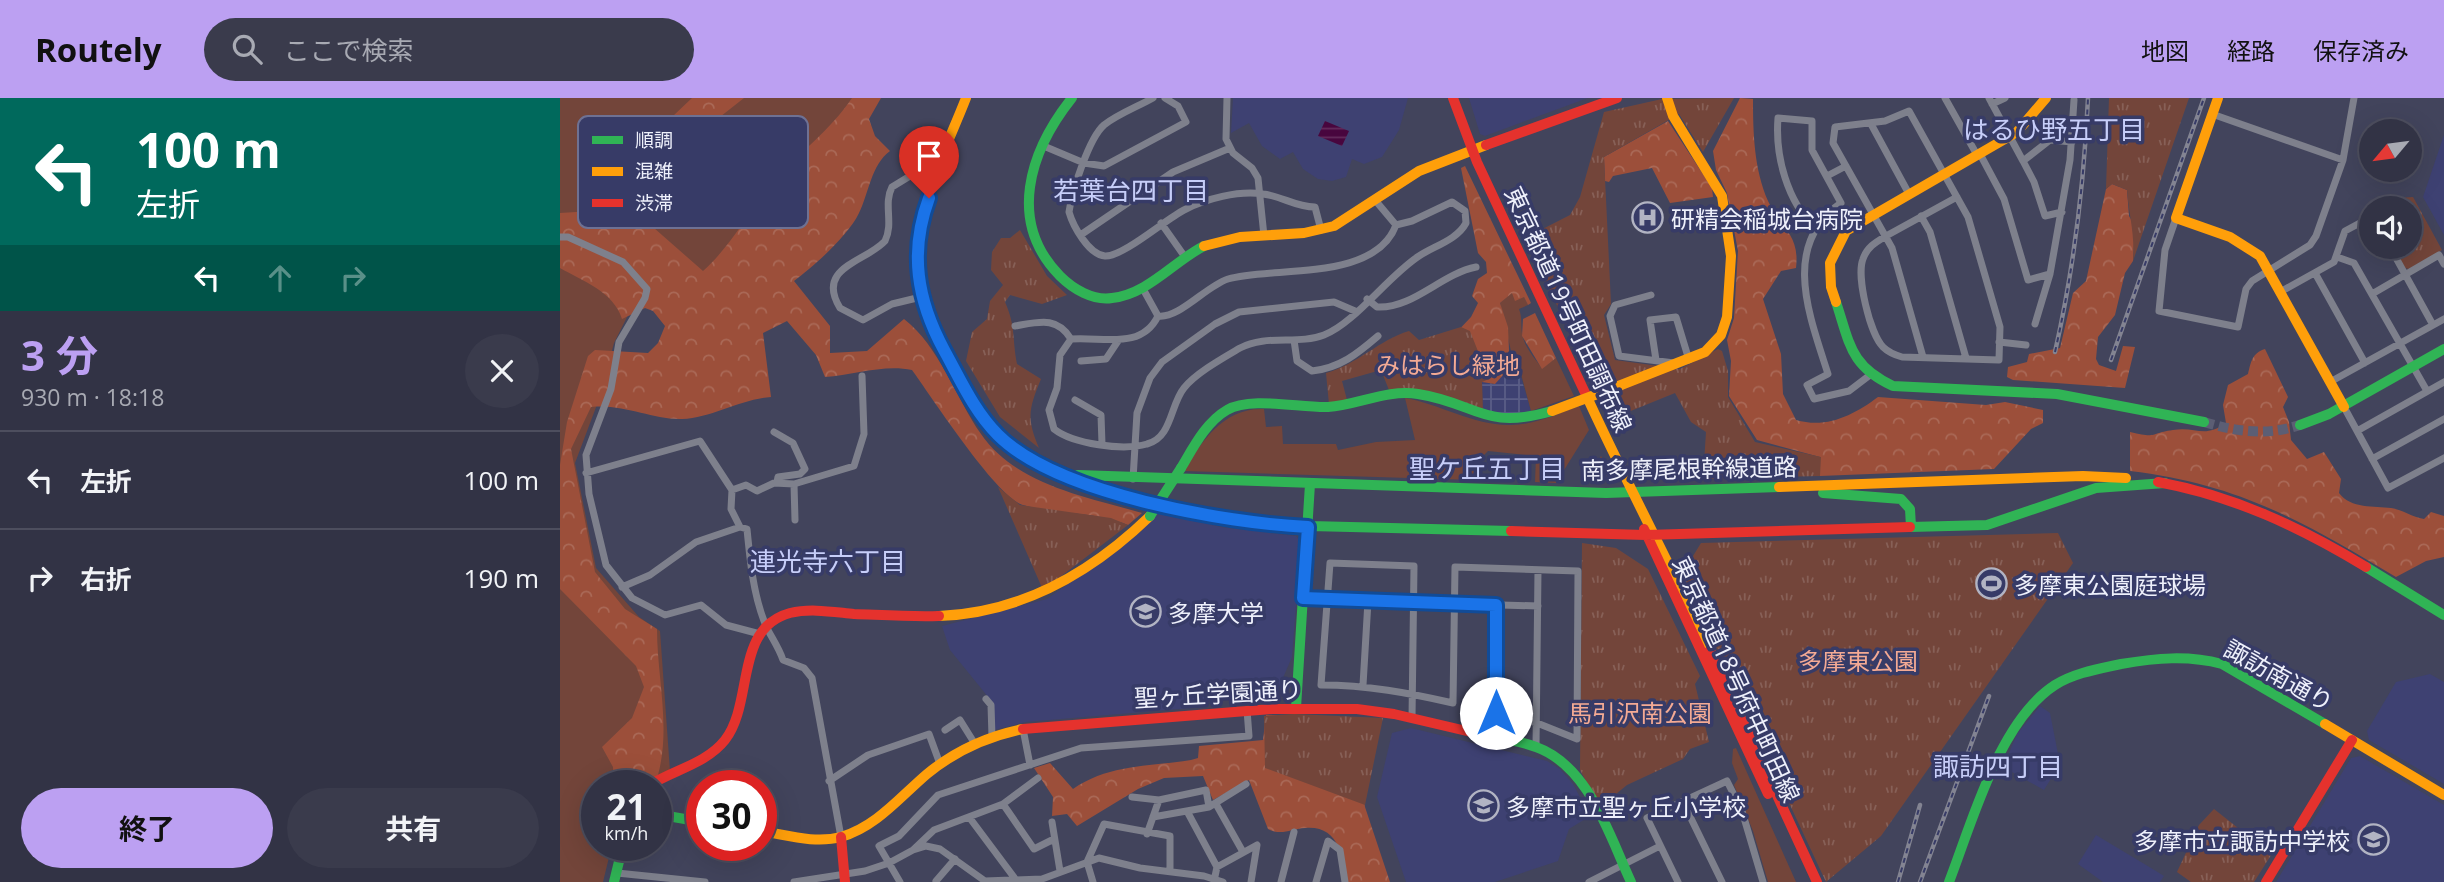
<!DOCTYPE html>
<html lang="ja">
<head>
<meta charset="utf-8">
<style>
  body { margin:0; font-family:"Open Sans","Noto Sans JP",sans-serif; background:#3a3b4c; color:#f1f3f6; height:100vh; display:flex; flex-direction:column; font-size:26px; white-space:nowrap }
  * { box-sizing:border-box; margin:0 }
  p { font-size:23px; color:#a8aab3 }
  .icon { flex:none; width:38px; height:38px; fill:none; stroke:currentColor; stroke-width:2; stroke-linecap:round; stroke-linejoin:round }
  .map { position:relative; flex:1; overflow:hidden }
  .details { display:flex; flex-direction:column; background:#323345; width:560px }
  .details>* { flex:none }
  .banner { background:#00695c; color:#fff; overflow:hidden }
  .needle { width:46px; rotate:241deg }
  .tools { position:absolute; left:1799px; top:21px; display:grid; gap:14px }
  .tools a { display:grid; place-items:center; width:63px; height:63px; border-radius:50%; background:#323345; box-shadow:0 7px 28px #0002,0 0 0 2px #4d4e5e; font-size:35px }
  .speed { position:absolute; left:21px; top:672px; display:flex; gap:14px; font-size:35px; font-weight:700; text-align:center }
  .speed>* { display:grid; place-content:center; width:91px; height:91px; border-radius:50%; background:#323345; box-shadow:0 7px 28px #0002,0 0 0 2px #4d4e5e; line-height:1 }
  .speed small { font-size:18px; font-weight:400 }
  .speed .limit { border:10px solid #d22; background:#fff; color:#111 }
  .pin { position:absolute; display:grid; place-items:center; width:60px; height:60px; color:#fff; margin:-72px -30px; border-radius:50% 50% 50% 0; rotate:-45deg; box-shadow:0 0 7px #0007 }
  .pin .icon { rotate:45deg }
  .me { position:absolute; width:77px; margin:-38px; rotate:0deg; stroke-linejoin:round; filter:drop-shadow(0 0 5px #0008) }
  .turn { display:flex; align-items:center; gap:24px; height:147px; padding:0 21px; font-size:32px }
  .turn .icon { width:91px; height:91px; stroke-width:2.5 }
  .turn b { display:block; font-size:49px; line-height:60px }
  .lanes { display:flex; align-items:center; height:66px; padding:0 21px; background:#0003; justify-content:center; gap:35px; direction:ltr }
  .lanes .off { opacity:.35 }
  .round { display:grid; place-items:center; flex:none; width:74px; height:74px; border-radius:37px; background:#3a3b4c }
  .overview { display:flex; align-items:center; justify-content:space-between; height:119px; padding:0 21px }
  h1 { font-size:42px; font-weight:700; line-height:52px; color:#bca0f2 }
  .cta { display:flex; gap:14px; margin-top:auto; padding:14px 21px }
  .cta a { flex:1; height:80px; border-radius:42px; background:#bca0f2; color:#111; font-size:28px; font-weight:700; line-height:80px; text-align:center }
  .cta a+a { background:#3a3b4c; color:#f1f3f6 }
  ul { padding:0; list-style:none }
  li { display:flex; align-items:center; gap:21px; height:98px; padding:0 21px; border-top:2px solid #4d4e5e }
  li div { flex:1 }
  li b { display:block; font-size:26px }
  li em { font-style:normal }
  header { display:flex; align-items:center; gap:42px; box-sizing:border-box; height:98px; padding:0 35px; background:#bca0f2; color:#111 }
  header strong { font-size:33px }
  nav { display:flex; gap:38px; margin-inline-start:auto; font-size:24px }
  .search { width:490px; height:63px; background:#3a3b4c; display:flex; align-items:center; gap:18px; box-sizing:border-box; padding:0 24px; border-radius:38px; color:#a8aab3; font-size:26px }
  main { display:flex; flex:1; min-height:0 }
  .map>svg:first-child { display:block }
  .built { fill:#3e4172 }
  .industrial { fill:url(#industrial-grid) }
  .grass { fill:#73453a }
  .forest { fill:url(#forest-crowns) }
  .park { fill:url(#park-tufts) }
  .water { fill:url(#water-rules) }
  .lines { fill:none; stroke-linecap:round; stroke-linejoin:round }
  .secondary-tunnel { stroke:#5c5e74; stroke-width:10; stroke-dasharray:10 5; stroke-linecap:butt }
  .street { stroke:#7e808c; stroke-width:7 }
  .fast { stroke:#30b455; stroke-width:10 }
  .slow { stroke:#ff9f0a; stroke-width:10 }
  .jam { stroke:#e5322d; stroke-width:10 }
  .rail-casing { stroke:#838492; stroke-width:4.5 }
  .rail { stroke:#373b67; stroke-width:2; stroke-dasharray:5; stroke-linecap:butt }
  .fast-bridge { stroke:#30b455; stroke-width:10 }
  .slow-bridge { stroke:#ff9f0a; stroke-width:10 }
  .route-casing { stroke:#114b97; stroke-width:18 }
  .route { stroke:#1a73e8; stroke-width:12 }
  .labels { text-anchor:middle; dominant-baseline:central; stroke-width:7; stroke-linejoin:round; paint-order:stroke }
  .poi-label { font-size:24px; fill:#eef0fb; stroke:#373b67; text-anchor:start }
  .street-label { font-size:24px; fill:#eef0fb; stroke:#373b67 }
  .park-label { font-size:24px; fill:#f4aa94; stroke:#373b67 }
  .neighbourhood-label { font-size:26px; fill:#c7cef9; stroke:#373b67 }
  .key { fill:#373b67; stroke:#6e7193; stroke-width:2 }
  .key-label { font-size:19px; fill:#eef0fb }
</style>
</head>
<body>
<header>
<strong>Routely</strong>
<div class="search"><svg class="icon" aria-label="search" viewBox="0 0 24 24"><circle cx="10" cy="10" r="6"/><path d="M15 15l6 6"/></svg>ここで検索</div>
<nav><a>地図</a><a>経路</a><a>保存済み</a></nav>
</header>
<main>
<section class="details">
<div class="banner">
<div class="turn"><svg class="icon" aria-label="left" viewBox="0 0 24 24"><path d="M17 20v-9H6M10 6l-5 5 5 5"/></svg><div><b>100 m</b>左折</div></div>
<div class="lanes"><svg class="icon" aria-label="left" viewBox="0 0 24 24"><path d="M17 20v-9H6M10 6l-5 5 5 5"/></svg><svg class="icon off" aria-label="ahead" viewBox="0 0 24 24"><path d="M12 20V5M6 11l6-6 6 6"/></svg><svg class="icon off" aria-label="right" viewBox="0 0 24 24"><path d="M7 20v-9h11M14 6l5 5-5 5"/></svg></div>
</div>
<div class="overview"><div><h1>3 分</h1><p>930 m · 18:18</p></div><a class="round"><svg class="icon" aria-label="close" viewBox="0 0 24 24"><path d="M6 6l12 12M18 6L6 18"/></svg></a></div>
<ul>
<li><svg class="icon" aria-label="left" viewBox="0 0 24 24"><path d="M17 20v-9H6M10 6l-5 5 5 5"/></svg><div><b>左折</b></div><em>100 m</em></li>
<li><svg class="icon" aria-label="right" viewBox="0 0 24 24"><path d="M7 20v-9h11M14 6l5 5-5 5"/></svg><div><b>右折</b></div><em>190 m</em></li>
</ul>
<div class="cta"><a>終了</a><a>共有</a></div>
</section>
<div class="map">
<svg width="1884" height="784" viewBox="0 0 1884 784">
  <defs>
    <pattern id="industrial-grid" width="8" height="8" patternUnits="userSpaceOnUse" patternTransform="scale(1.75)"><rect width="8" height="8" fill="#3e4172"/><path d="M0 4h8M4 0v8" fill="none" stroke="#5a5d87"/></pattern>
    <pattern id="forest-crowns" width="20" height="18" patternUnits="userSpaceOnUse" patternTransform="scale(1.75)"><rect width="20" height="18" fill="#9c4f3a"/><path d="M2 6a3 3 0 1 1 6 0M12 15a3 3 0 1 1 6 0" fill="none" stroke="#aa6957"/></pattern>
    <pattern id="park-tufts" width="24" height="20" patternUnits="userSpaceOnUse" patternTransform="scale(1.75)"><rect width="24" height="20" fill="#73453a"/><path d="M3 7l-1-3M5 7V3M7 7l1-3M15 17l-1-3M17 17v-4M19 17l1-3" fill="none" stroke="#876057"/></pattern>
    <pattern id="water-rules" width="6" height="5" patternUnits="userSpaceOnUse" patternTransform="scale(1.75)"><rect width="6" height="5" fill="#48063e"/><path d="M0 2.5h6" fill="none" stroke="#632b5b"/></pattern>
  </defs>
  <rect width="100%" height="100%" fill="#42445c"/>
  <path class="built" d="M673,0H848L839,32L822,59L804,66L792,61L786,79L772,83L758,81L743,71L733,54L720,61L702,48L689,25L671,35Z
    M909,0H1028L925,38L920,36Z
    M1884,37V137L1863,99Z
    M599,414L661,429L736,438L741,444L732,559L716,596L643,603L642,609L466,624L434,632L433,605L390,552L382,528L487,501L578,436Z
    M1870,576L1884,584V686L1809,642L1807,633L1836,584Z
    M1480,608L1490,615L1500,666L1484,692L1443,669L1457,636Z
    M851,630L987,663L1000,671L1013,686L1030,718L1009,731L998,763L935,784H846L817,699L832,635Z
    M1800,658L1884,707V784H1716L1791,660Z
    M1536,737L1596,773L1604,778L1600,784H1543L1518,766Z"/>
  <path class="industrial" d="M944,276H960L971,313L951,316L923,314L922,284L934,286Z"/>
  <path class="grass" d="M0,0H313L155,193L0,134Z
    M0,157L69,215L54,245L38,304L15,365L36,470L79,519L100,533L110,673L80,688H37V747H52L43,784H0Z
    M952,194L964,199L968,207L959,211C963,221 960,230 963,240C967,252 975,261 982,270L996,260L1014,298L971,313L961,276H950L951,253L940,205Z
    M845,300C880,306 915,328 951,327C974,327 997,316 1019,308L1029,332L996,385L975,384L976,358L928,353L915,366V382L624,373C642,342 665,309 704,311L706,329L722,328L723,346H776L778,352L816,344L855,342Z
    M1041,358L1047,368L1046,379L1039,384L1025,385Z
    M1176,650L1236,784H1208L1193,733L1174,687L1178,681L1172,665L1173,651Z"/>
  <path class="forest" d="M132,0H184L81,81L73,56Z
    M292,0H321L309,21L315,38L330,53C311,67 309,95 299,115C288,138 254,168 234,183L270,228V255L307,253L344,221C380,249 395,299 421,336C456,387 527,399 582,415L568,427C534,413 497,417 463,407C437,400 371,298 352,272C324,266 294,277 265,279L256,257L227,223L203,235L211,299C180,301 152,320 122,321C92,322 66,306 31,309L11,351L35,474L65,511L97,531C97,580 111,628 98,677L81,688H54L53,669L42,649L72,620L84,589L76,568L0,491V367L7,324L28,258L35,252L88,255L98,245L105,228L93,213L85,210L62,221C54,194 23,183 0,170V115L49,112L86,123L143,173C172,147 189,113 214,84C239,54 270,33 292,0Z
    M1180,0L1193,1C1193,35 1194,71 1208,103C1221,131 1240,136 1236,170L1221,173L1203,201L1221,256L1223,296L1236,322C1267,331 1294,317 1318,299L1426,307L1445,304L1483,312V325L1471,331L1434,371L1260,378V359L1197,342L1169,298L1171,263L1167,242L1174,220L1178,153L1167,95L1156,72L1153,53Z
    M1108,23L1152,90L1153,99L1110,105L1092,70L1053,78L1049,84L1045,83L1044,59Z
    M905,68L971,205L968,207L964,199L955,203L952,195L940,205L948,229L950,276H944L935,286L922,284L892,239L911,219L918,205L912,198L918,181L927,175L926,164L918,155L901,70Z
    M1552,86L1567,92L1569,118L1575,129L1573,163L1565,175L1555,217L1538,239L1536,261L1539,267L1556,273L1563,248L1575,249L1565,290L1453,282L1447,279L1448,269L1467,264L1469,256L1500,250L1513,195L1526,183L1546,91Z
    M975,215L996,260L982,271L962,238L963,221Z
    M1705,251L1728,299L1723,309L1729,324L1731,342L1747,361L1764,354L1781,381L1779,395C1791,411 1814,408 1831,410C1843,412 1852,419 1864,421L1871,414L1884,418V459L1866,463L1836,479C1744,424 1679,386 1570,373V334C1598,341 1590,335 1613,332C1636,328 1644,341 1666,325L1663,307L1668,287L1688,276C1691,264 1692,255 1705,251Z
    M706,617L772,619L802,687L805,709L830,784H786C783,759 779,727 745,730C730,731 722,738 708,731L689,682L653,702L643,678L604,680L578,691L517,728L507,716L492,718L493,699L474,670L490,665L513,691C549,666 588,669 631,662L638,660L639,648L703,642Z"/>
  <path class="park" d="M1174,0L1143,54L1119,16L1044,59L1051,206L1044,217L1055,262L1120,271L1158,251L1162,253L1168,273V299L1195,344L1261,359L1260,378L1143,381L1146,334L1131,324L1115,295L1051,321L965,140L1010,117L1020,99L1044,14L1102,1Z
    M1549,0H1629L1573,163C1575,135 1569,119 1567,92L1552,86L1546,91Z
    M1853,99L1882,152L1849,171L1845,170L1833,149H1850V110H1814L1811,102Z
    M460,132L487,178L507,197L482,206L450,197L445,204C456,229 452,240 457,266L481,281C469,310 466,320 479,350L440,319L406,263L412,234L427,221L430,203L443,187L431,172L432,154L441,140H450Z
    M901,229L910,233L929,281L922,284L923,314L829,292L821,272L782,283L787,302L769,306L766,275C798,266 819,242 849,233L859,242Z
    M438,389L460,407L551,420L568,427L483,492Z
    M1498,435L1513,465L1321,738L1266,784L1122,476L1141,445Z
    M1022,445L1056,450L1088,471L1140,578L1135,586L1149,644L1130,651L1123,661L1067,687L1040,709L1020,672Z
    M734,616L823,620L805,707L705,670L704,618Z
    M1654,711L1697,745L1706,738L1720,743L1694,784H1631L1617,774L1639,727Z"/>
  <path class="water" d="M765,23L789,33L782,48L758,38Z"/>
  <g class="lines">
    <path class="secondary-tunnel" d="M1644,324C1678,334 1706,338 1740,327"/>
    <path class="street" d="M593,0C577,9 558,16 544,27C529,40 512,93 509,114C513,128 529,157 545,158C563,159 606,121 624,112C645,101 679,92 703,96C722,98 735,109 755,109L761,132
      M667,0L666,41L673,55L692,70L698,80L704,138
      M1385,0L1417,57
      M1429,0L1463,63L1490,42L1512,44
      M1432,6L1445,0
      M1652,16L1783,62
      M1311,26L1349,96
      M486,49L524,65L544,68L626,24L618,8L605,0
      M1420,56L1444,101L1468,182L1490,176L1510,62L1514,2
      M1463,63L1474,84L1485,118L1502,114
      M1267,78L1286,68
      M1361,118L1370,134L1406,260
      M1616,120L1605,152L1599,213L1678,229L1686,191L1692,183L1750,147L1756,138L1783,62L1794,0
      M601,125L625,159
      M1255,130C1227,103 1215,58 1218,20L1252,23V52L1281,105C1220,147 1250,219 1268,276L1247,287L1254,301L1289,293L1310,277
      M522,136L613,74L670,50
      M0,139H8L63,164L87,191L85,200L59,244L51,291L26,357L29,396L46,467L72,500L105,517L141,507L166,527L200,536
      M1830,149L1873,227
      M1777,159L1794,165L1867,293
      M1755,175L1805,265
      M1720,194L1774,164L1785,133L1811,119
      M1812,196L1879,157L1884,166
      M1091,197L1055,207L1050,218L1059,258L1114,265
      M361,199L332,206L303,222L280,210C255,169 306,164 325,143C334,125 323,106 332,89L350,78L374,84
      M807,201L817,209C853,211 881,176 916,169
      M598,218C619,221 646,188 668,181C714,168 815,184 836,127
      M1475,226L1490,176
      M455,228C479,224 497,218 511,241C541,238 581,253 598,218L582,189
      M511,241L500,257L497,290L489,312L494,331C513,346 563,353 587,346C612,340 610,307 624,290C636,275 663,260 680,250C706,236 738,247 764,237C795,225 828,178 859,158C874,148 897,142 906,125L905,113L892,104L852,123L836,127L815,102
      M734,242L737,263L752,273C780,270 797,256 818,238
      M1439,244L1466,247
      M1363,259L1332,150L1273,45L1275,29L1325,23L1349,13L1408,119L1440,229L1439,262L1342,259C1335,257 1328,254 1323,249C1310,236 1296,178 1303,161C1307,149 1316,144 1326,138L1397,99
      M1096,262L1090,222L1116,219L1129,262
      M521,263L546,261L558,243
      M1770,284L1884,221
      M515,302L541,317L542,346
      M1784,309L1828,390L1884,360
      M1797,333L1884,284
      M214,334L233,345L245,371L240,376L218,379L217,384
      M1812,361L1884,321
      M26,375L140,343L172,392L171,411L180,429
      M573,381L577,315L590,280L602,264L655,226L679,214L774,204L795,213
      M234,386L235,422
      M172,392L186,387L197,393L214,385L234,386L294,368L304,336L302,278
      M62,489L90,477L136,444L180,429L187,431C190,462 193,494 204,523C208,535 218,547 223,562L244,570L252,580L281,739
      M743,501L978,508
      M803,587L808,503
      M426,601L431,607L432,639
      M852,620L854,468L770,465L761,587C807,587 849,595 893,605L895,469L1018,473L1017,641L977,625L936,615V507
      M463,631L470,667
      M385,632L400,622L415,646
      M976,649L978,472
      M269,683L308,657L369,636L380,666
      M572,699L599,702L646,692L649,709
      M1123,704L1162,784
      M443,706L474,751L494,741
      M656,706L683,754
      M628,715L657,769
      M409,719L456,782
      M593,719L649,709L686,686
      M492,724L500,773
      M587,736L599,702
      M353,752L366,748L380,751L425,783L482,781L539,760L580,770L644,778L663,784
      M57,775L145,784
      M376,783L395,761
      M654,783L657,769L697,747L691,784
      M234,784L305,773L329,765L353,752L374,732L443,706L478,680
      M340,784L319,748L339,738L378,697L521,650L689,638L687,612
      M533,784L527,764L544,726L610,738V771
      M721,784L734,734
      M756,784L768,743L780,752L785,784
      M1029,784L1100,748
      M1118,784L1087,720L1167,683L1182,713L1203,784"/>
    <path class="fast" d="M512,0C469,54 447,124 500,178C513,191 533,203 552,200C588,196 613,164 644,148
      M1276,204C1290,246 1290,268 1333,288L1497,296L1644,324
      M1740,327L1769,316L1884,251
      M621,370C633,350 646,324 667,312C690,298 740,310 768,309C798,307 827,291 858,296C917,305 923,333 992,313
      M518,377L1046,395L1219,389
      M1263,395L1341,401L1350,411L1351,429
      M593,406L705,427L951,433
      M1350,429L1427,427L1536,390L1605,385
      M1806,469L1884,517
      M736,610L750,386
      M928,638C943,641 961,643 976,649C1029,668 1049,737 1071,784
      M96,716L142,724
      M54,784L63,747
      M1389,784C1412,725 1439,623 1495,587C1514,575 1538,571 1561,566C1596,560 1628,557 1662,566L1765,626"/>
    <path class="slow" d="M406,0C387,49 360,98 357,151C355,189 369,224 387,257C403,286 418,318 442,341C481,378 543,393 593,406
      M1658,0L1616,120L1670,139L1700,158L1784,309
      M644,148L680,139L744,135L774,128L859,73L926,47
      M1276,204L1271,189L1270,165L1286,133L1457,34L1486,0
      M1056,289L1145,254L1161,237L1167,219L1171,158L1162,98L1113,18L1107,0
      M1027,299C1066,384 1110,466 1150,552
      M1219,389L1523,378L1566,380
      M379,518C461,515 532,474 590,418
      M1765,626L1884,697
      M201,733C227,737 255,746 281,739C316,729 340,699 367,676C395,653 428,638 463,631"/>
    <path class="jam" d="M893,0L917,64L1027,299
      M926,47L1057,0
      M1598,384C1674,398 1740,429 1806,469
      M1084,431L1208,696
      M951,433L1086,437L1350,429
      M1150,552L1257,784
      M463,631L712,611H797L834,616L928,638
      M88,688C113,672 146,666 165,642C194,605 174,530 230,515C251,510 273,514 294,516C322,517 351,519 379,518
      M281,739L285,784
      M1706,784L1792,642"/>
    <defs>
      <path id="rail" d="M1495,254C1514,170 1524,86 1528,0
        M1551,262L1644,0
        M1338,784L1360,707
        M1360,784L1429,598"/>
    </defs>
    <use href="#rail" class="rail-casing"/>
    <use href="#rail" class="rail"/>
    <path class="fast-bridge" d="M590,418L621,370"/>
    <path class="slow-bridge" d="M992,313L1056,289"/>
  </g>
  <g class="lines">
    <defs>
      <path id="route" d="M369,100C349,154 357,202 384,252C400,281 414,313 438,337C497,396 665,425 748,429L743,500L936,507V615"/>
    </defs>
    <use href="#route" class="route-casing"/>
    <use href="#route" class="route"/>
  </g>
  <defs>
    <symbol id="hospital-ring" viewBox="-11 -11 22 22"><circle r="9.5" fill="#373b67" stroke="#b2b4c3" stroke-width="1.5"/><path d="M-5-5h3v3.5h4V-5h3V5h-3V1.5h-4V5h-3Z" fill="#b2b4c3"/></symbol>
    <symbol id="stadium-ring" viewBox="-11 -11 22 22"><circle r="9.5" fill="#373b67" stroke="#b2b4c3" stroke-width="1.5"/><path d="M0-5a6.5 5 0 1 0 0 10a6.5 5 0 1 0 0-10ZM-3.5-1.8h7v3.6h-7Z" fill="#b2b4c3"/></symbol>
    <symbol id="university-ring" viewBox="-11 -11 22 22"><circle r="9.5" fill="#373b67" stroke="#b2b4c3" stroke-width="1.5"/><path d="M0-5L7-2L0 1L-7-2ZM-4 1L0 2.5L4 1V4Q0 6-4 4Z" fill="#b2b4c3"/></symbol>
    <symbol id="school-ring" viewBox="-11 -11 22 22"><circle r="9.5" fill="#373b67" stroke="#b2b4c3" stroke-width="1.5"/><path d="M0-5L7-2L0 1L-7-2ZM-4 1L0 2.5L4 1V4Q0 6-4 4Z" fill="#b2b4c3"/></symbol>
  </defs>
  <g fill-rule="evenodd">
    <use href="#hospital-ring" x="1070" y="102" width="35" height="35"/>
    <use href="#stadium-ring" x="1414" y="468" width="35" height="35"/>
    <use href="#university-ring" x="568" y="496" width="35" height="35"/>
    <use href="#school-ring" x="906" y="690" width="35" height="35"/>
    <use href="#school-ring" x="1796" y="724" width="35" height="35"/>
  </g>
  <g class="labels">
    <g class="poi-label">
      <text x="1111" y="120">研精会稲城台病院</text>
      <text x="1454" y="486">多摩東公園庭球場</text>
      <text x="608" y="514">多摩大学</text>
      <text x="946" y="708">多摩市立聖ヶ丘小学校</text>
      <text x="1790" y="742" text-anchor="end">多摩市立諏訪中学校</text>
    </g>
    <g class="street-label">
      <text transform="translate(1009 211) rotate(65)">東京都道19号町田調布線</text>
      <text transform="translate(1129 370) rotate(-1)">南多摩尾根幹線道路</text>
      <text transform="translate(1719 577) rotate(29)">諏訪南通り</text>
      <text transform="translate(1177 581) rotate(65)">東京都道18号府中町田線</text>
      <text transform="translate(658 595) rotate(-3)">聖ヶ丘学園通り</text>
    </g>
    <g class="park-label">
      <text x="888" y="266">みはらし緑地</text>
      <text x="1298" y="562">多摩東公園</text>
      <text x="1080" y="614">馬引沢南公園</text>
    </g>
    <g class="neighbourhood-label">
      <text x="1494" y="31">はるひ野五丁目</text>
      <text x="571" y="92">若葉台四丁目</text>
      <text x="927" y="370">聖ケ丘五丁目</text>
      <text x="268" y="463">連光寺六丁目</text>
      <text x="1438" y="668">諏訪四丁目</text>
    </g>
  </g>
  <rect x="18" y="18" width="230" height="112" rx="10" class="key"/>
  <rect x="32" y="38" width="31" height="8" fill="#30b455"/>
  <rect x="32" y="69" width="31" height="9" fill="#ff9f0a"/>
  <rect x="32" y="101" width="31" height="8" fill="#e5322d"/>
  <g class="key-label">
    <text x="75" y="49">順調</text>
    <text x="75" y="80">混雑</text>
    <text x="75" y="112">渋滞</text>
  </g>
</svg>
<div class="tools">
<a><svg class="needle" viewBox="-14 -14 28 28"><path d="M0-13l5 13h-10z" fill="#e53935"/><path d="M0 13l5-13h-10z" fill="#a8aab3"/></svg></a>
<a><svg class="icon" aria-label="sound" viewBox="0 0 24 24"><path d="M4 9h4l5-4v14l-5-4H4zM17 9q2 3 0 6"/></svg></a>
</div>
<div class="speed"><div>21<small>km/h</small></div><div class="limit">30</div></div>
<div class="pin" style="left:369px;top:100px;background:#d93025"><svg class="icon" aria-label="arrive" viewBox="0 0 24 24"><path d="M6 21V4h12l-3 4 3 4H6"/></svg></div>
<svg class="me" style="left:936px;top:615px" viewBox="-20 -20 40 40"><circle r="19" fill="#fff"/><path d="M0-13L10 11 0 6-10 11z" fill="#1a73e8"/></svg>
</div>
</main>
</body>
</html>
